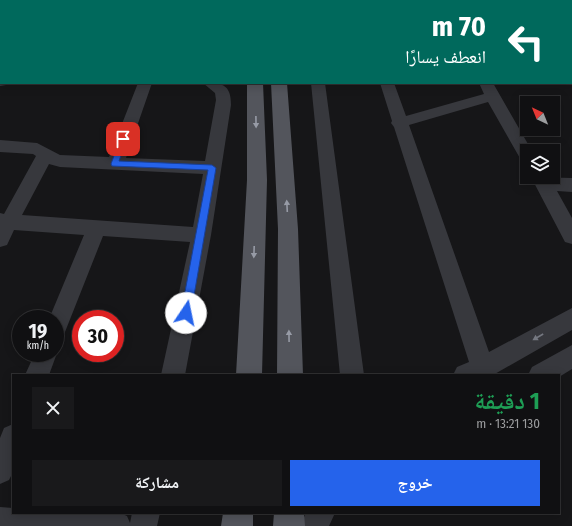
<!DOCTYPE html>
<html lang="ar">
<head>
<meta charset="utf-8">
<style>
  body { margin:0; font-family:"Fira Sans Condensed","Noto Naskh Arabic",sans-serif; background:#19191b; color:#f1f3f6; direction:rtl; height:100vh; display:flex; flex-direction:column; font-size:15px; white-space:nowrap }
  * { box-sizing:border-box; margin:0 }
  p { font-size:13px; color:#9c9d9f }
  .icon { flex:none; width:22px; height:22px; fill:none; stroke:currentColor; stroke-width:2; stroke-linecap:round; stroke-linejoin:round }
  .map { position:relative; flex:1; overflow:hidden; direction:ltr }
  .panel { position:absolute; left:12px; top:374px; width:548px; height:140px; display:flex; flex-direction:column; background:#101012; border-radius:0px; box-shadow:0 2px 10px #0003,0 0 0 1px #303032; direction:rtl }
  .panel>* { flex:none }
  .guide { position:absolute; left:0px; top:0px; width:572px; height:84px; box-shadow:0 2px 10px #0003,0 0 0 1px #303032; direction:rtl; background:#00695c; color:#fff; overflow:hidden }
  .needle { width:26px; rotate:317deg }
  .controls { position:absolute; left:520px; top:96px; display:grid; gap:8px }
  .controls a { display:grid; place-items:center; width:40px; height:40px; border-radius:0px; background:#101012; box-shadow:0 2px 10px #0003,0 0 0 1px #303032; font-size:20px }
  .speed { position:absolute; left:12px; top:310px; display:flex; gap:8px; font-size:20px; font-weight:700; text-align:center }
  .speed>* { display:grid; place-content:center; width:52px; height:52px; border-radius:50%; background:#101012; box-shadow:0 2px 10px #0003,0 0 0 1px #303032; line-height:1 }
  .speed small { font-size:10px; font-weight:400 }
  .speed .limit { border:6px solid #d22; background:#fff; color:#111 }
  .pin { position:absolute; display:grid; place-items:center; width:34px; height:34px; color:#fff; margin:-17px; border-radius:8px; box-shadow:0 2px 6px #0006 }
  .me { position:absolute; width:44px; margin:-22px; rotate:11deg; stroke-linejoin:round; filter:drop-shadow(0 0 3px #0008) }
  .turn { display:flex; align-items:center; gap:14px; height:84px; padding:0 20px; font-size:18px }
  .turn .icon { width:52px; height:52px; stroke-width:2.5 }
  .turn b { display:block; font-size:28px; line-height:34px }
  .round { display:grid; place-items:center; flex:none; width:42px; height:42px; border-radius:0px; background:#19191b }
  .head { display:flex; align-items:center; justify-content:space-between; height:68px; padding:0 20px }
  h1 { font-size:24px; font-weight:700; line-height:30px; color:#1e9e55 }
  .action { display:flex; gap:8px; margin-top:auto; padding:8px 20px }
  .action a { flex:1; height:46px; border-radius:0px; background:#2563eb; color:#fff; font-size:16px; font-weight:700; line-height:46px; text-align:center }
  .action a+a { background:#19191b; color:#f1f3f6 }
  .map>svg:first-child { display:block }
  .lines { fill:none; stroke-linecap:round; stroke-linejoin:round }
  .minor { fill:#37383d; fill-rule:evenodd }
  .secondary { fill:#45474d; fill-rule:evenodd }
  .primary { fill:#53555c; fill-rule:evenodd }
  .oneway { fill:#979ba6 }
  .oneway2 { fill:#757881 }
  .route { fill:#2563eb; stroke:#184099 }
</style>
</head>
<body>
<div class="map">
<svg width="572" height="526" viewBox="0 0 572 526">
  <rect width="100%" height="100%" fill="#161618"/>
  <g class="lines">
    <path class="minor" d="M342,0H355L356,1H343Z
      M571,52H572V62H571Z
      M0,78L1,83H7L6,85L0,86Z
      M138,83H152L126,158L205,161L216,100L215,93L203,83C221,83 231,83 231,105L211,235L185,375H161L190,242L103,236L63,337L55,340V319H49L84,235L14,230L7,245L0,247V213L4,214L36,156L33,154L0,152V140L37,143L60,155L109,157ZM49,164L60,167L203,174L193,227L22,215Z
      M311,83H325L364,375H340Z
      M380,83H394L406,116L484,94L479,83H493L532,151H527V162L521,160L488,102L409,125L489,352L572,308V330L493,375H453L457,367L469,362L394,127L391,123L392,121Z
      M531,177L572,178V192L557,191L572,218V244L565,242Z
      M572,345V369L559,377V375H528L532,367Z
      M55,347L57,353L49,375H25L35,353H55Z
      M13,424V472L9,480L0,484V438L4,428Z
      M0,507L13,508V513H120L127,516L130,523L132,513H160L157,526H0Z
      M306,513H335L329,526H300Z"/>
    <path class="secondary" d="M0,12H1L0,21Z"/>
    <path class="primary" d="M236,0H248V1H236Z
      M256,0H268V1H256Z
      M247,83H263L267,180L262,375H236L247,180Z
      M271,83H287L298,229L303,375H277L278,229Z
      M223,513H253V526H221Z
      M274,513H304L305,526H273Z"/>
  </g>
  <defs><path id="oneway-solid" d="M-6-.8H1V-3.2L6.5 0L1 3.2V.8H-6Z"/></defs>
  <g class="oneway">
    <use href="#oneway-solid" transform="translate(256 122) rotate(89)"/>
    <use href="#oneway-solid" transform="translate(287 206) rotate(-93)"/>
    <use href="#oneway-solid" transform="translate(254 252) rotate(92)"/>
    <use href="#oneway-solid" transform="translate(289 336) rotate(-91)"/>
  </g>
  <use class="oneway2" href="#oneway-solid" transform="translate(538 337) rotate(150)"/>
  <path class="route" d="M123,136L127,139L119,161L212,165L216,168L191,313L189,316L186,317L182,316L181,313L208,170L112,166L111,164L120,139Z"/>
</svg>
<div class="controls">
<a><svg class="needle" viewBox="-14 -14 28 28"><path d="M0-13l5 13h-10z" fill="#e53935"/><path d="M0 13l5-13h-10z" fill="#9c9d9f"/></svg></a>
<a><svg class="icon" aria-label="layers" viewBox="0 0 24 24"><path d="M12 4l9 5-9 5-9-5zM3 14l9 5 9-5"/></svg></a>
</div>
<div class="speed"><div>19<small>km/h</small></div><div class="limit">30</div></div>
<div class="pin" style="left:123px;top:139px;background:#d93025"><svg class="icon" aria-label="arrive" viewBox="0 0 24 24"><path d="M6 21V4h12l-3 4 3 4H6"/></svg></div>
<svg class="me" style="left:186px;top:313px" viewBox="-20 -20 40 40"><circle r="19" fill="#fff"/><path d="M0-13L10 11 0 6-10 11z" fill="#2563eb"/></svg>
<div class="guide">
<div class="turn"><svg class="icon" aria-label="left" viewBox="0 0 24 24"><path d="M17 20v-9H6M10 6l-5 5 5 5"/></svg><div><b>70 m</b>انعطف يسارًا</div></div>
</div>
<section class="panel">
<div class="head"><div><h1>1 دقيقة</h1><p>130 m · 13:21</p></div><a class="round"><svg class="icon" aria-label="close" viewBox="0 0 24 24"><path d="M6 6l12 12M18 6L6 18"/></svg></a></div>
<div class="action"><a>خروج</a><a>مشاركة</a></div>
</section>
</div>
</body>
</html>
